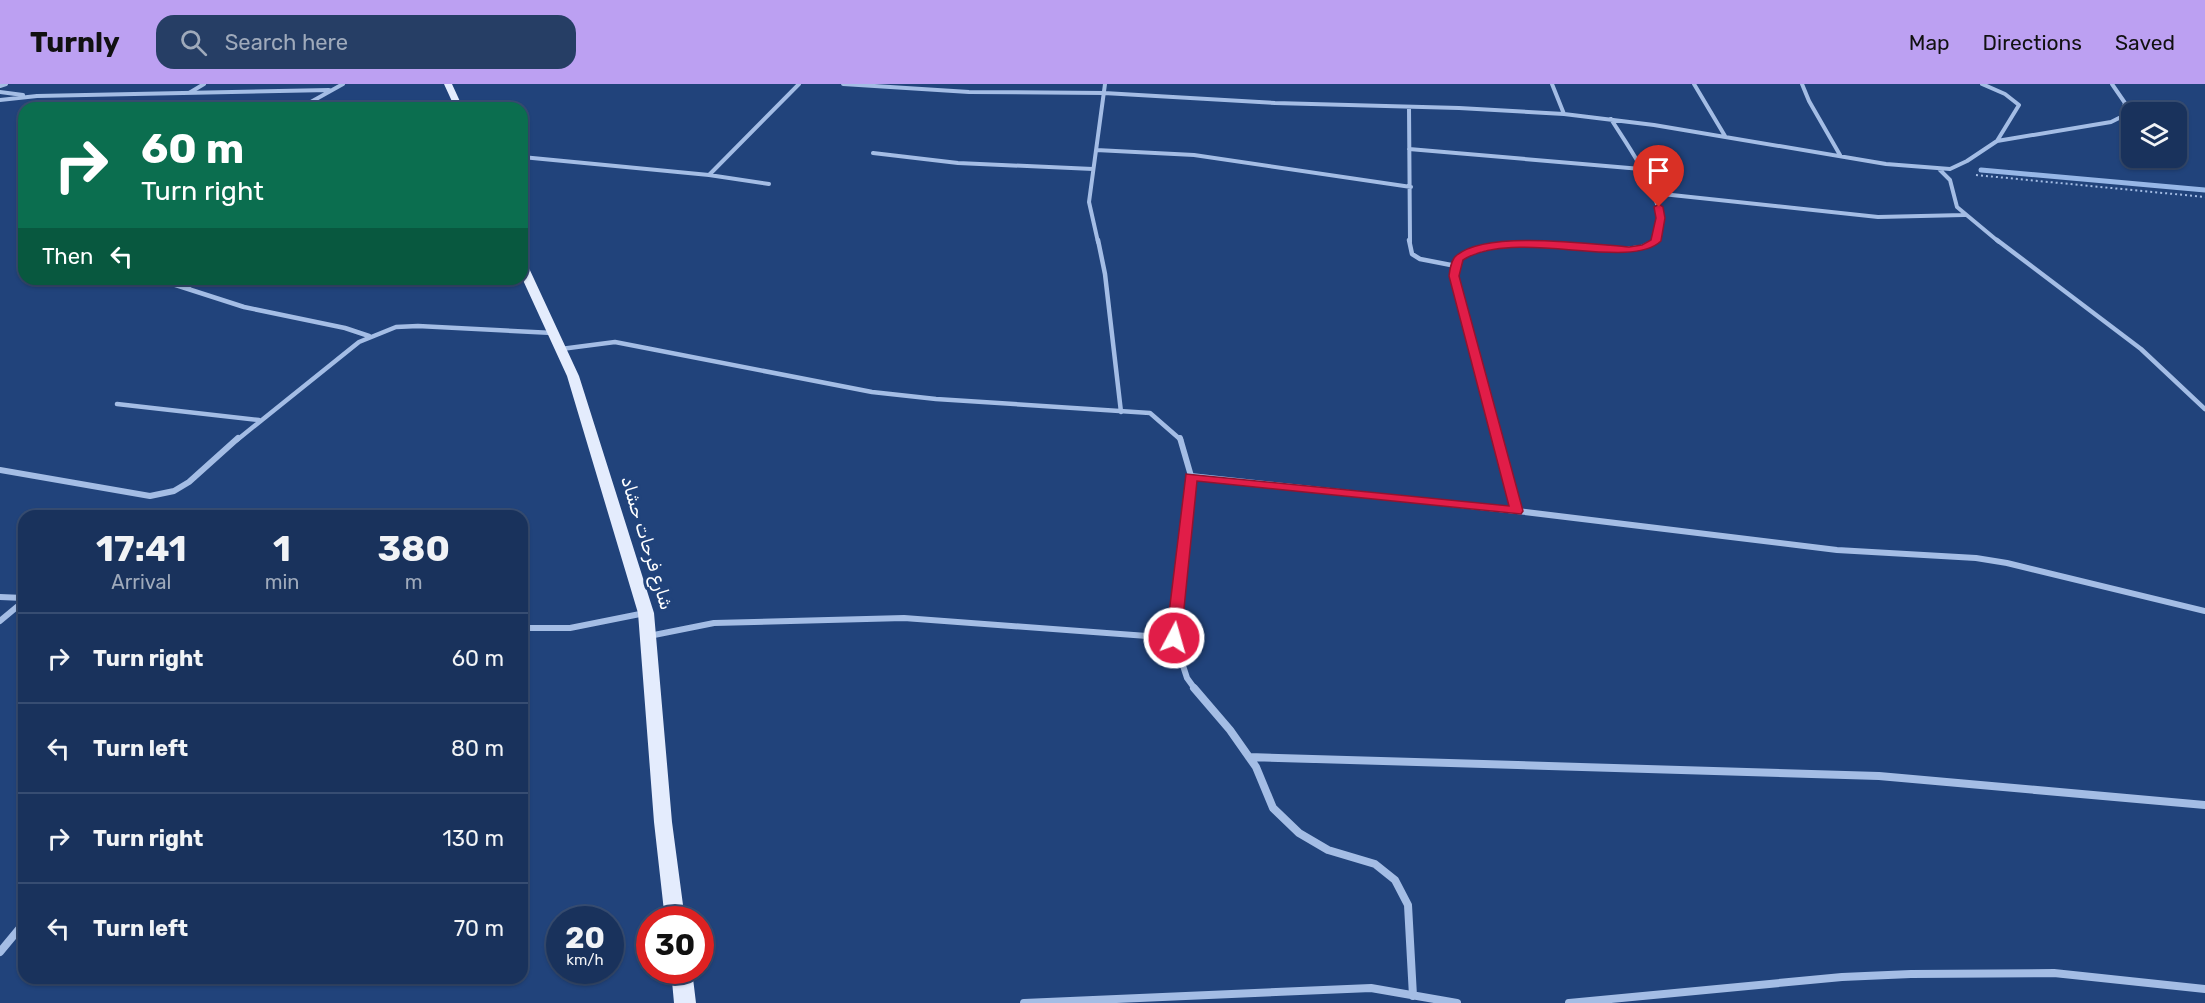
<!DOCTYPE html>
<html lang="en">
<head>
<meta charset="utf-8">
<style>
  body { margin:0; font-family:Rubik,"Noto Naskh Arabic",sans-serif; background:#263e65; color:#f1f3f6; height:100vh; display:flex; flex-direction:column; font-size:22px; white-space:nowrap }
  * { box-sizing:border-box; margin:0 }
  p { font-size:20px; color:#9faabb }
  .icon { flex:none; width:33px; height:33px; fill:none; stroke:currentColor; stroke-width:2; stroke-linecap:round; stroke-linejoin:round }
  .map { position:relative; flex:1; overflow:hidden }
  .side { position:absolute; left:18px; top:426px; width:510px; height:474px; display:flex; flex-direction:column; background:#19325c; border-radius:18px; box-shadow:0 2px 4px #0004,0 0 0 2px #374d72 }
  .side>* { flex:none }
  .top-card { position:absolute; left:18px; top:18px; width:510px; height:183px; border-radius:18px; box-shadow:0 2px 4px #0004,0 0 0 2px #374d72; background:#0b6e4f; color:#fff; overflow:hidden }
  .controls { position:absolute; left:2121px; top:18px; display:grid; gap:12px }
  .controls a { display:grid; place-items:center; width:66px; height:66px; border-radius:12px; background:#19325c; box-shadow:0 2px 4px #0004,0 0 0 2px #374d72; font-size:30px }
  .speed { position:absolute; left:546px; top:822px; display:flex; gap:12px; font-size:30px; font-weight:700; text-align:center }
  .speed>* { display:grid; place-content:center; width:78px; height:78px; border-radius:50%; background:#19325c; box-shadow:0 2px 4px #0004,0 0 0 2px #374d72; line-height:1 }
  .speed small { font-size:15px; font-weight:400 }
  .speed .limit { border:9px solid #d22; background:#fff; color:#111 }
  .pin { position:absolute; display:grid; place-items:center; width:51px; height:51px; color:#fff; margin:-62px -26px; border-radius:50% 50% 50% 0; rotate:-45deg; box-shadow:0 0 6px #0007 }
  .pin .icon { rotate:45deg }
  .me { position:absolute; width:66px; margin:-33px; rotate:6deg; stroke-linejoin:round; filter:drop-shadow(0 0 4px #0008) }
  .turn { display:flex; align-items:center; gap:21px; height:126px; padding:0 24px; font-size:27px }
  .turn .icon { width:78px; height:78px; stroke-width:2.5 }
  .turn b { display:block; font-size:42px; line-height:51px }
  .then { display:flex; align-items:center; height:57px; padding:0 24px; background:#0003; gap:12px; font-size:22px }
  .eta { display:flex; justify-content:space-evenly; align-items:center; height:102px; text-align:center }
  .eta b { font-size:36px; font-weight:700; line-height:42px }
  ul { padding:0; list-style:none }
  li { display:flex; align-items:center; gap:18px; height:90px; padding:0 24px; border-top:2px solid #374d72 }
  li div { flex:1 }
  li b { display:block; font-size:22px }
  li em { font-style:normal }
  header { display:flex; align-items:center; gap:36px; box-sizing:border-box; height:84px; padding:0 30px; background:#bca0f2; color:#111 }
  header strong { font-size:28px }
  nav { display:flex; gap:33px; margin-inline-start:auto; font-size:21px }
  .search { width:420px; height:54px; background:#263e65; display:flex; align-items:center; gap:15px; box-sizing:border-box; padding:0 21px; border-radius:18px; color:#9faabb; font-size:22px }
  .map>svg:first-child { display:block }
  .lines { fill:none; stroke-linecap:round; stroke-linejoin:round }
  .stream { stroke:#97b7e7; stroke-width:5 }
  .path { stroke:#a4bde5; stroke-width:2; stroke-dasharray:2 3; stroke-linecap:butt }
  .street-far3 { stroke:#a4bde5; stroke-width:4 }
  .street-far2 { stroke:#a4bde5; stroke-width:4.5 }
  .street-far1 { stroke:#a4bde5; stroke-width:6 }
  .street { stroke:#a4bde5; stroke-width:8 }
  .primary { fill:#e4ecfd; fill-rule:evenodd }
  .route { fill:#e11d48; stroke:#92132f; stroke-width:1.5 }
  .labels { text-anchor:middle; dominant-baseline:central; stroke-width:6; stroke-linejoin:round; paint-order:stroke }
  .street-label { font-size:18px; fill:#fff; stroke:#21437b }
</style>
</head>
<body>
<header>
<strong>Turnly</strong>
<div class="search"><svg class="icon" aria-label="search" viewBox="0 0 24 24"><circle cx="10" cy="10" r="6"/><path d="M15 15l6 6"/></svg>Search here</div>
<nav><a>Map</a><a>Directions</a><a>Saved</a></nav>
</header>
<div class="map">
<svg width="2205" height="919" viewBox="0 0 2205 919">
  <rect width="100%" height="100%" fill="#21437b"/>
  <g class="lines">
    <path class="stream" d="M1981,86L2205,106"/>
    <path class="path" d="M1976,91L2205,113"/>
    <path class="street-far3" d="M843,0L969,8L1104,9L1275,19L1459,24L1564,30L1654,41L1886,80L1950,85L1967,77L1997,57L2019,21L2005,10L1982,0
      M1552,0L1564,30
      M1694,0L1725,52
      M1802,0L1809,17L1840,71
      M0,2L6,0
      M0,8L23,11
      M189,9L204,0
      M0,16L37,12L329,6
      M1409,23L1410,158
      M300,24L343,0
      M1611,35C1628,63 1676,125 1654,158
      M1997,57L2111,38L2121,33L2125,19L2112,0
      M1409,65L1641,85
      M1096,66L1194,71L1411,103
      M873,69L958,79L1093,85
      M522,73L709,91L769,100
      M1939,85L1950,96L1957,123L1999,158
      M709,91L799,0
      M1653,109L1878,133L1964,131
      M1098,158L1089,118L1105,0"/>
    <path class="street-far2" d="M1098,156L1105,190L1121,328
      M1409,156L1412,170L1420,175L1456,182
      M1997,156L2141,265L2205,325
      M157,195L244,223L345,244L369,252
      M187,203L200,195
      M561,265L615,258L872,308L936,315L1150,329L1181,356
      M117,320L259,336
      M237,356L359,258L396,243L418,242L553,249
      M1498,356L1454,192L1458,174C1512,148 1570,166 1627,165L1642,163L1656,156"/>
    <path class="street-far1" d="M1180,354L1191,392L1174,554L1187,594L1195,605
      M1497,354L1517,427
      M0,386L150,412L174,407L189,398L238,354
      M1191,392L1517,427L1837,466L1976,474L2007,479L2205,527
      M0,513L24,514
      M0,537L24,517
      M522,544H570L645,529
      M649,552L714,539L904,534L1174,554"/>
    <path class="street" d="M1194,604L1230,646L1256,683L1273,724L1299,749L1328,766L1375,780L1395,796L1408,821L1413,912
      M1249,673L1879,692L2205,721
      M0,868L24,839
      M1024,919L1371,904L1457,919
      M1569,919L1842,893L1911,890L2054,889L2205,905"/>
    <path class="primary" d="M444,0H452L463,24H455Z
      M522,179L528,182L579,292L654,529L672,738L685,836H665L654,738L638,529L567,292L522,194Z
      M671,886H692L696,919H674Z"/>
  </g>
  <path class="route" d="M1659,120L1663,123L1665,134L1661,157C1629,188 1513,143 1463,176L1459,192L1523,427L1521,430L1197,397L1181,554L1174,559L1168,557L1166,554L1186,390L1509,422L1449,192C1450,185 1451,175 1457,171C1487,146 1590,160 1629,163L1642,161L1651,156L1656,134L1654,123Z"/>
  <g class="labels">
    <g class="street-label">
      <text transform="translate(647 459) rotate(73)">شارع فرحات حشاد</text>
    </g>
  </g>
</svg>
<div class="controls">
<a><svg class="icon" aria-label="layers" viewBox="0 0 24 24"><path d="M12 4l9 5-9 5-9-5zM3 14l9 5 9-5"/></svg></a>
</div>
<div class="speed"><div>20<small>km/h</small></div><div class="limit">30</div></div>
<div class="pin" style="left:1659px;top:123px;background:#d93025"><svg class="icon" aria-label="arrive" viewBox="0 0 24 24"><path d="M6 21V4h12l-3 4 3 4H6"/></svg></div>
<svg class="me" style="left:1174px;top:554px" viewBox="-20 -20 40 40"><circle r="17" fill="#e11d48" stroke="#fff" stroke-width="3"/><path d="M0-11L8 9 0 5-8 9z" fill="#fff"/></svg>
<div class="top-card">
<div class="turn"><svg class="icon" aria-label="right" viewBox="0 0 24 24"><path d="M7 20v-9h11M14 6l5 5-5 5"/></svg><div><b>60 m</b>Turn right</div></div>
<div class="then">Then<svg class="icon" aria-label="left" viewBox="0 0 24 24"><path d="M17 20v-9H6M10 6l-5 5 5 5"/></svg></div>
</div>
<section class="side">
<div class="eta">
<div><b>17:41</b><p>Arrival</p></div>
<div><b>1</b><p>min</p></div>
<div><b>380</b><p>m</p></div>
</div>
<ul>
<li><svg class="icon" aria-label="right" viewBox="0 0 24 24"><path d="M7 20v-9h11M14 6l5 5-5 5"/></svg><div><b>Turn right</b></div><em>60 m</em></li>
<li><svg class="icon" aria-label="left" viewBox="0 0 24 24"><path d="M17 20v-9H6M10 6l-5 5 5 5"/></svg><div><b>Turn left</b></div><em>80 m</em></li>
<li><svg class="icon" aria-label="right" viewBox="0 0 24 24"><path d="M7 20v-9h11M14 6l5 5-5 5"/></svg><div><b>Turn right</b></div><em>130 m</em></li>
<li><svg class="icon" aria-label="left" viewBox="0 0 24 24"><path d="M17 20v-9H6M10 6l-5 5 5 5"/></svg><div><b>Turn left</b></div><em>70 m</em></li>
</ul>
</section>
</div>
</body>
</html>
